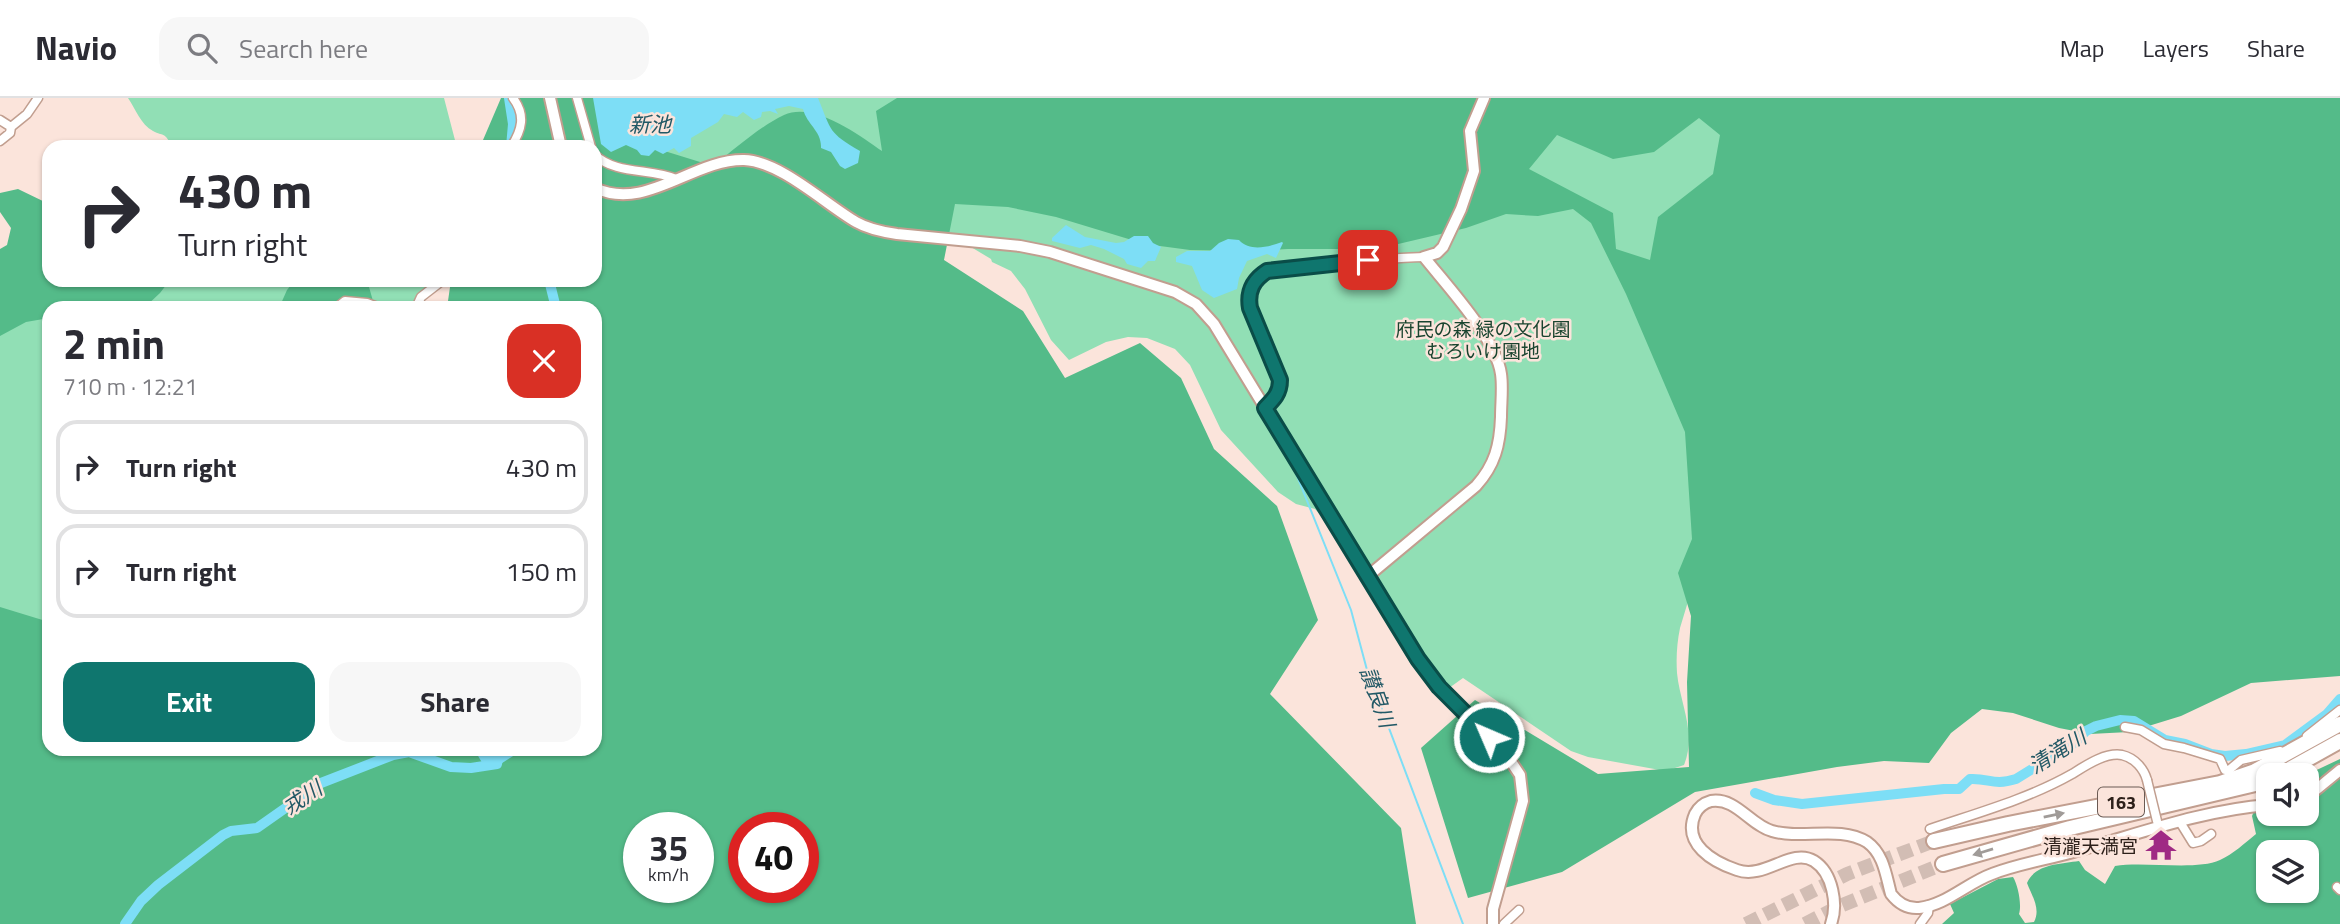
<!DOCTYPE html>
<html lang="en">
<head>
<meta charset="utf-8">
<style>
  body { margin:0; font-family:"Titillium Web","Noto Sans JP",sans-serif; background:#f7f7f7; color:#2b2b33; height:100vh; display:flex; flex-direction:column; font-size:26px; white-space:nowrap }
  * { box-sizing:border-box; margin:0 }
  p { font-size:23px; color:#7c7c81 }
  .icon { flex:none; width:38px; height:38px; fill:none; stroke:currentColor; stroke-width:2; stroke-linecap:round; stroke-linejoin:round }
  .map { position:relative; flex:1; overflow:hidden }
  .sheet { position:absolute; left:42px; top:203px; width:560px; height:455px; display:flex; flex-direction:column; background:#fff; border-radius:21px; box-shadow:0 2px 5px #0004 }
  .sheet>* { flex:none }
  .hud { position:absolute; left:42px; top:42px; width:560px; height:147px; border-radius:21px; box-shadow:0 2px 5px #0004; background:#fff; color:#2b2b33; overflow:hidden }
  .controls { position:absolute; left:2256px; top:665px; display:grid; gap:14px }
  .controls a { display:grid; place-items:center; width:63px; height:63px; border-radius:14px; background:#fff; box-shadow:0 2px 5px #0004; font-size:35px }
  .speed { position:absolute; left:623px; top:714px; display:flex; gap:14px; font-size:35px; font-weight:700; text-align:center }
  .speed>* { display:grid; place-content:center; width:91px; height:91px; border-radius:50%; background:#fff; box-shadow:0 2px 5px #0004; line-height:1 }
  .speed small { font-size:18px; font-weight:400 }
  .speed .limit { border:10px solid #d22; background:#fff; color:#111 }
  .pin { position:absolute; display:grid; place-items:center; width:60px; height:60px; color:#fff; margin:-30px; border-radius:14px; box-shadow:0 4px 10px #0006 }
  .me { position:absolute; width:77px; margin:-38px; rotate:315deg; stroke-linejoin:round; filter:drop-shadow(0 0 5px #0008) }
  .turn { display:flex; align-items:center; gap:24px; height:147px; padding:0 21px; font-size:32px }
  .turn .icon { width:91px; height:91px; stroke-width:2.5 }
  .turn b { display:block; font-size:49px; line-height:60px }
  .round { display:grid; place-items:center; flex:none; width:74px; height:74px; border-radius:21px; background:#f7f7f7 }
  .head { display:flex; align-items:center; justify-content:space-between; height:119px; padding:0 21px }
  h1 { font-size:42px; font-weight:700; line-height:52px }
  .button { display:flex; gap:14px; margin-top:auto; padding:14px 21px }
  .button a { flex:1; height:80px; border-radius:21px; background:#0f766e; color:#fff; font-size:28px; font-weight:700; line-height:80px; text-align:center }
  .button a+a { background:#f7f7f7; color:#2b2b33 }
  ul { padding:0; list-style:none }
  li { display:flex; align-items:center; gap:21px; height:94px; margin:0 14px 10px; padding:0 7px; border:4px solid #e1e1e2; border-radius:21px }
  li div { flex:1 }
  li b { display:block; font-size:26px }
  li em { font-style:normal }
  header { display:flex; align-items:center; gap:42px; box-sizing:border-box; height:98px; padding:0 35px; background:#fff; border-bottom:2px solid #e1e1e2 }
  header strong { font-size:33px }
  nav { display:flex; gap:38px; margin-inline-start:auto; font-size:24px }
  .search { width:490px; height:63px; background:#f7f7f7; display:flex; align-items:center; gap:18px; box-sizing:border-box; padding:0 24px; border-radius:21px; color:#7c7c81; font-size:26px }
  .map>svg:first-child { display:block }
  .green { fill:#91dfb5 }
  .forest { fill:#54bb89; fill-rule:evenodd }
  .water { fill:#7ddef6 }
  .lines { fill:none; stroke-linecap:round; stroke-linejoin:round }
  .stream { stroke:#7ddef6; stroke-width:2 }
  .river { stroke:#7ddef6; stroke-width:10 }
  .highway-tunnel { stroke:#d2bdb4; stroke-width:14; stroke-dasharray:14 7; stroke-linecap:butt }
  .street-casing { stroke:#c19e8f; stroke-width:11 }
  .secondary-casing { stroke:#c19e8f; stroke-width:14 }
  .highway-casing { stroke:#c19e8f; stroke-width:18 }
  .street { stroke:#fff; stroke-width:8 }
  .secondary { stroke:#fff; stroke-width:10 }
  .highway { stroke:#fff; stroke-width:14 }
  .street-bridge-casing { stroke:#c19e8f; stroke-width:11; stroke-linecap:butt }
  .street-bridge { stroke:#fff; stroke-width:8 }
  .oneway { fill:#a09b98 }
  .route-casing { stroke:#0a4d48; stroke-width:18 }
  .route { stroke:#0f766e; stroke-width:12 }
  .labels { text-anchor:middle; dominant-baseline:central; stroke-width:5; stroke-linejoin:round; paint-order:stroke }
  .shield { fill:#fbe4db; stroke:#6b5b54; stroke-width:2 }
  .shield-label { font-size:18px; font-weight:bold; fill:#2d201a }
  .park-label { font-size:19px; fill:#19442f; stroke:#fbe4db }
  .poi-label { font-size:19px; fill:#2d201a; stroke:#fbe4db; text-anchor:end }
  .water-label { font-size:21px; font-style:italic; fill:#225966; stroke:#fbe4db }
</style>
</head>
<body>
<header>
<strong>Navio</strong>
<div class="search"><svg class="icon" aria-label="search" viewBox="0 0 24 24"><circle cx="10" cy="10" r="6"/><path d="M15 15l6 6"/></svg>Search here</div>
<nav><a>Map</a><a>Layers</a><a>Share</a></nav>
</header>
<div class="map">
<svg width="2340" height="826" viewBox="0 0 2340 826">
  <rect width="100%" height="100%" fill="#fbe4db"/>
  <path class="green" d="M128,0H444L456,46L455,49H170L171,46C163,33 164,39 153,33C141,27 135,10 128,0Z
    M626,0H1840L1680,530C1677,545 1676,559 1677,575C1680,606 1697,635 1684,667L1672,671L1660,672L1588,659L1571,653L1463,580L1449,590L1438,581L1344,446L1322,419L1315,411L1296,406L1278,394L1221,332L1190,267L1175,251L1147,240L1128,239L1106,244L1069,262L1051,242L1025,191L1011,173L992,164L991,161L966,146L989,151L988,139L976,140L941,135L677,78Z
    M49,182H430L413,210H49V563L0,568V190Z"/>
  <path class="forest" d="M501,0H714L658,51L713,68C735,51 759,29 784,17C814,3 859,37 882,53L876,13L897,0H2340V578L2251,585L2181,618L2129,634L2090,636L2059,630L2013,615L1982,611L1951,635L1929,665L1884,663L1837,669L1695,694L1562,774L1468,800L1421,650L1475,602L1598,676L1689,669L1687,584L1691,518L1678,475L1692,441L1685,334L1626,196L1591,125L1573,111L1538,118L1506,116L1466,130L1377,151H1288L1250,153L1190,152L1145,146L1056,119L1008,109L955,106L944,162L1023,213L1065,280L1140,245L1181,280L1214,351L1277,408L1318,522L1270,596L1401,730L1416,826H0V509L49,524V651H595V210H447L451,182H595V49H480ZM1699,20L1720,37L1713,76L1658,119L1650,162L1616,151L1613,115L1529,71L1557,37L1613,61L1654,54ZM639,730H698V789H639ZM744,730H803V789H744Z
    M18,91L49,106V182H170L160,195L144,210H49V220L26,224L0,238V151L7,147L11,130L0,114V95Z
    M295,182H367L375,210H279L287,192Z
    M2340,661V826H1942L1954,815L1950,806L1998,781L2013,779C2018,787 2022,807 2019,816L2025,825L2034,824C2041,811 2032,798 2027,785C2035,766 2060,766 2079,763L2085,772L2105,786L2115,768C2144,763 2196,773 2220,762C2233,756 2245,745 2256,736L2252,718L2260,699L2268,695V716H2306V677ZM2268,754H2306V793H2268Z"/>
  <path class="water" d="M593,0H818C832,34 828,34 860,53L858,65L845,71L840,68L831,54L821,50C822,33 807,27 803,11L789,8L775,11L778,16L770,13L762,14L761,19L754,22L743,14L737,19L724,16L718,24L691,40V48L679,55L674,50L663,56L655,52L649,58L641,57L637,52L626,47L611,54L601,46Z
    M1066,127L1085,139L1116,145L1124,144L1134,138H1148L1153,145L1161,149L1155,163H1148L1141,170L1127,166L1124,161L1104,151L1091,147L1080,150L1052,143V140Z
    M1228,141L1239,142C1250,154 1268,149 1282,144L1283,145L1276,160L1267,156L1247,163L1239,180L1237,191L1214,200L1202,192L1192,168L1176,164V159L1187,153H1210L1219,145Z
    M474,651H524L499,667L484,668Z"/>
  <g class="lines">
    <path class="stream" d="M1295,373L1351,512L1367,572L1463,826"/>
    <path class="river" d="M509,0L513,26L511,49
      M549,182L556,210
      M1755,695L1774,702L1802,706L1944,691H1959L1970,681C1990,680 1993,688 2016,681L2076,644L2086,633L2096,628L2120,622L2134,623L2165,642L2185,646L2211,656L2225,658L2246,656L2285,647L2327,616L2340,601
      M125,826L141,803L158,787L223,737L231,733L257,730L321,685L393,657L409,654L451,669L471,670L497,666L500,651"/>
    <path class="highway-tunnel" d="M1746,826L1847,776L1934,743
      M1805,826L1840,808L1943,766"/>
    <defs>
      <path id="street" d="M577,0L591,49
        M0,22L11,29
        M0,43L10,35L11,29L27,16L38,0
        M511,49C522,32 526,17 513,0
        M595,57C616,77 651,70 676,81
        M336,210L345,203L367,205L380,210
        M416,210L421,199L443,182
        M1265,310C1274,301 1280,295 1280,282L1250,210C1248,196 1251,179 1266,173C1282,167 1304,167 1320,166C1355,163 1390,160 1424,159
        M2125,629L2141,632L2164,646L2184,650L2220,661L2225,672H2229L2241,662L2280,653
        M2307,638L2340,612
        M2180,724L2193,745L2201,743L2211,736
        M1930,731C1977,715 2028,701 2072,676C2085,668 2105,654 2122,657C2135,660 2144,671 2147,682
        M2337,789L2340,792
        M1504,826L1519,812
        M1920,826L1928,815L1929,807"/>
      <path id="secondary" d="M550,0L561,49
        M595,90C646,114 693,61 744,62C780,63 825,106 856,124C868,131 883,134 897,136L1020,148L1050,154L1175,194L1196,206L1214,226L1418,561L1439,589L1506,656L1520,677L1523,703L1493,811V826
        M1368,478L1476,388C1495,367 1500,347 1501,319C1501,305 1503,289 1501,276C1496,240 1447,188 1424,159L1437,155L1443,149L1461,111L1474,73L1470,33L1484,0
        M2306,700L2340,672
        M1831,826C1838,807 1833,775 1814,763C1791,749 1765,782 1737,772C1713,764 1682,746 1695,716C1698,710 1704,705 1711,703C1736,699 1750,727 1772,733C1802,742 1839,727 1867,744C1884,756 1886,778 1891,796C1898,805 1907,811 1919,810C1946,807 1967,785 1992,776C2020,765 2051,761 2080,752C2141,735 2204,712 2268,707"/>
      <path id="highway" d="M2279,677L2340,643
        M1934,743L2008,726L2220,685L2255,673L2340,626
        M1943,766L2070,730L2268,683"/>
    </defs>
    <use href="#street" class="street-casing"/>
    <use href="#secondary" class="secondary-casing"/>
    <use href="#highway" class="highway-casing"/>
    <use href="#street" class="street"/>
    <use href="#secondary" class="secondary"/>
    <use href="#highway" class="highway"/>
    <defs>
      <path id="street-bridge" d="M2147,682L2157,723"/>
    </defs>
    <use href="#street-bridge" class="street-bridge-casing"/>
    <use href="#street-bridge" class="street-bridge"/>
  </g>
  <defs><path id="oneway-solid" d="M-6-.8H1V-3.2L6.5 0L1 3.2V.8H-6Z" transform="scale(1.75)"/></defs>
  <g class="oneway">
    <use href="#oneway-solid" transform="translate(2054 717) rotate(-11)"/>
    <use href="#oneway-solid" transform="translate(1983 754) rotate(163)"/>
  </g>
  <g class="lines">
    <defs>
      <path id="route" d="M1368,162L1267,173C1253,182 1247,193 1250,210L1280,282C1280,295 1274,301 1265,310L1418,561L1439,589L1489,639"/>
    </defs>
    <use href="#route" class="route-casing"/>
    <use href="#route" class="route"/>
  </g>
  <defs>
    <symbol id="temple-bare" viewBox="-9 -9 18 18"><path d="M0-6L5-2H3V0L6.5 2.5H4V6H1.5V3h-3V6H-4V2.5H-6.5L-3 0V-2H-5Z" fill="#9f2a84" stroke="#fbe4db" stroke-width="2.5" paint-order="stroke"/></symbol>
  </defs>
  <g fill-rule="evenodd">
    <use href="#temple-bare" x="2139" y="725" width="44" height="44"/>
  </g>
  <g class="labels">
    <rect class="shield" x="2098" y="689.5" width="46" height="29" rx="5"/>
    <g class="shield-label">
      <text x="2121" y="704">163</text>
    </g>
    <g class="park-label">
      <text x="1483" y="230">府民の森 緑の文化園<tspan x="1483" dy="22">むろいけ園地</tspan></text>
    </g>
    <g class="poi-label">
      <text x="2138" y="747">清瀧天満宮</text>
    </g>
    <g class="water-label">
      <text x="650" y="26">新池</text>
      <text transform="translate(1378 599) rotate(70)">讃良川</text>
      <text transform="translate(2057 653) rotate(-32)">清滝川</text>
      <text transform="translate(302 699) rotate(-33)">戎川</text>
    </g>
  </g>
</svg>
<div class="controls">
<a><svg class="icon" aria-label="sound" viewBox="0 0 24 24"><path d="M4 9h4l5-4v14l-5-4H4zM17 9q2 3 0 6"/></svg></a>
<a><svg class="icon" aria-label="layers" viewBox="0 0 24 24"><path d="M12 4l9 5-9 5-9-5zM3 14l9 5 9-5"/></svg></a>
</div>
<div class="speed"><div>35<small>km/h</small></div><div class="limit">40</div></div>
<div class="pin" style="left:1368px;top:162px;background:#d93025"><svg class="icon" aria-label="arrive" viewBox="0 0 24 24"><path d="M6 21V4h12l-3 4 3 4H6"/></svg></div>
<svg class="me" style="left:1489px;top:639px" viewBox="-20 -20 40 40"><circle r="17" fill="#0f766e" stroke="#fff" stroke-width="3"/><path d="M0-11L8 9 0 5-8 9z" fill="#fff"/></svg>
<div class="hud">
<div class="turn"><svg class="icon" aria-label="right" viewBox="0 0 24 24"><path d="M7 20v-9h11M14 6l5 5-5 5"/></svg><div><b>430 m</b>Turn right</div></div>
</div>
<section class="sheet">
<div class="head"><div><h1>2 min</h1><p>710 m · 12:21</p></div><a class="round" style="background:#d93025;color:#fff"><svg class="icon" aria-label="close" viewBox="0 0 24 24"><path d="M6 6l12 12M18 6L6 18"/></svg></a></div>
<ul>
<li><svg class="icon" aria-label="right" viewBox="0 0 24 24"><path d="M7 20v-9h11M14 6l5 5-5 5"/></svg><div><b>Turn right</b></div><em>430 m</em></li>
<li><svg class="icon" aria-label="right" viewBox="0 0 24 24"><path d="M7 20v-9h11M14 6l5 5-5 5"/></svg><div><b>Turn right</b></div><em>150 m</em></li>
</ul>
<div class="button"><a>Exit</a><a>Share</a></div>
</section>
</div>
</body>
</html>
